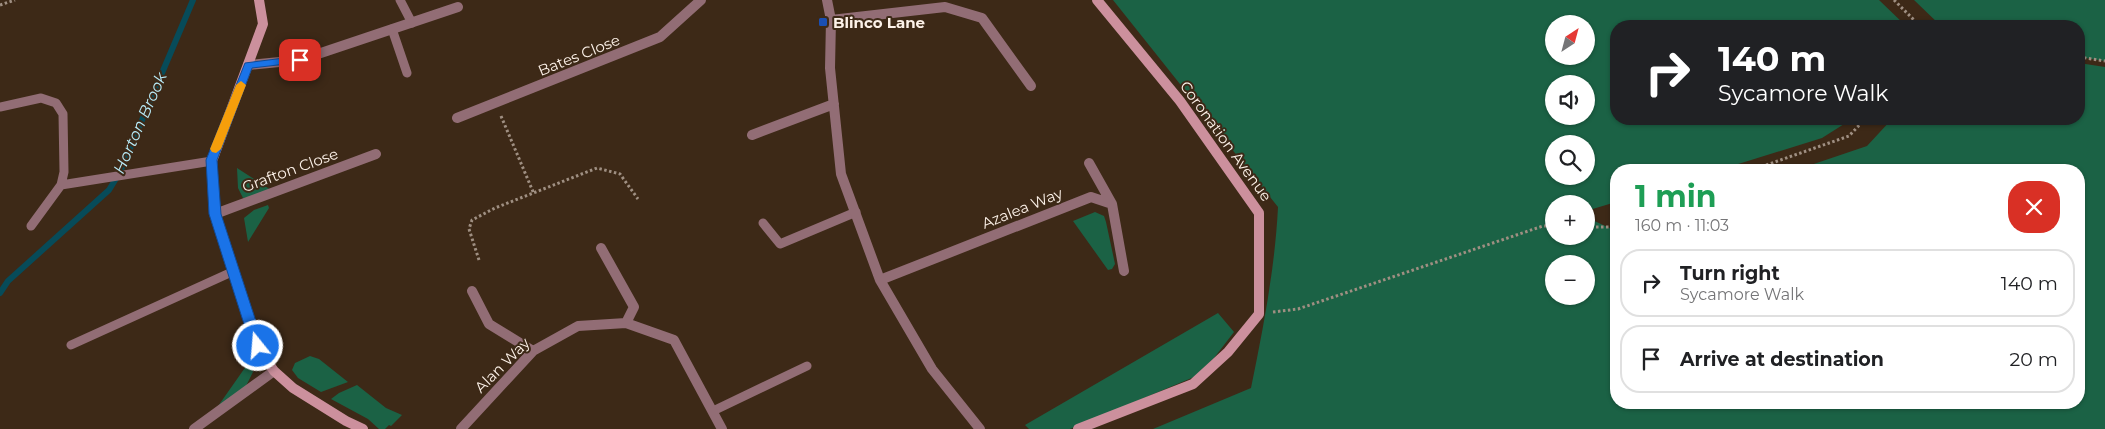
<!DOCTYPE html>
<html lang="en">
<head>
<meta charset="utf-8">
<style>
  body { margin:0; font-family:Montserrat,sans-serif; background:#f2f2f2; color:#202124; height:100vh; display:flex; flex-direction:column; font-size:19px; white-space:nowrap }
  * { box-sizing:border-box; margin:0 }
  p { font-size:16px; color:#757577 }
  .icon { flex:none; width:28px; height:28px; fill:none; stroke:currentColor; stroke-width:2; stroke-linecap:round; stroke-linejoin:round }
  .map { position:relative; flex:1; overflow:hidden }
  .side { position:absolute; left:1610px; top:164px; width:475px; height:245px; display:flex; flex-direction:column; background:#fff; border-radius:20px; box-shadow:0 1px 4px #0004 }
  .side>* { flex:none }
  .banner { position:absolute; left:1610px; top:20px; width:475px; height:105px; border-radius:20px; box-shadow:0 1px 4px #0004; background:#202124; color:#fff; overflow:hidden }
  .needle { width:32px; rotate:36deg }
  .controls { position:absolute; left:1545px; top:15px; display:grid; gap:10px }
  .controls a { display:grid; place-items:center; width:50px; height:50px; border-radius:50%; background:#fff; box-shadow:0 1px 4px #0004; font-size:25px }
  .pin { position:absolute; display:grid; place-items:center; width:42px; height:42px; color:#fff; margin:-21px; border-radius:10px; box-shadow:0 2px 8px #0006 }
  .me { position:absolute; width:55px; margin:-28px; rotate:343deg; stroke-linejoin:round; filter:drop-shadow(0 0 4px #0008) }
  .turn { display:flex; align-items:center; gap:18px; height:105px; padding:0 25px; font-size:22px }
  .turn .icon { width:65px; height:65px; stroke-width:2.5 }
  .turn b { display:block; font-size:35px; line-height:42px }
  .round { display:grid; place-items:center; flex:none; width:52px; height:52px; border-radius:20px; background:#f2f2f2 }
  .overview { display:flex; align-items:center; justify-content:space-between; height:85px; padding:0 25px }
  h1 { font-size:30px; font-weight:700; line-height:38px; color:#1e9e55 }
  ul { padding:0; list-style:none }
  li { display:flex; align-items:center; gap:15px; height:68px; margin:0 10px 8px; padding:0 15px; border:2px solid #e0e0e0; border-radius:20px }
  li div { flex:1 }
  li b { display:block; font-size:19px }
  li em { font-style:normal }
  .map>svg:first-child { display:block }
  .green { fill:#1b6245; fill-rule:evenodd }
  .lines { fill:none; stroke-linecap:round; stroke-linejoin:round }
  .stream { stroke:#074b59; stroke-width:6 }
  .path { stroke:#9f8f82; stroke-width:3; stroke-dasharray:2.5 2.5; stroke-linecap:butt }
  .lane { stroke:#926d75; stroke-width:9 }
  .street { stroke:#926d75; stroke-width:10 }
  .secondary { stroke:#cc909d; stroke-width:10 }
  .route { fill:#1a73e8; stroke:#114b97 }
  .slow { fill:#f59e0b }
  .transit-dot { fill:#1a4fb4; stroke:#3d2917; stroke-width:2 }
  .labels { text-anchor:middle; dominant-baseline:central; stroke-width:4; stroke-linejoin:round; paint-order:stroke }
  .poi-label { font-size:15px; font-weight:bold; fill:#fdf2e9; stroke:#3d2917; text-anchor:start }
  .street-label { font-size:15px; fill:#fdf2e9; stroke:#3d2917 }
  .water-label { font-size:16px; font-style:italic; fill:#b9ecf9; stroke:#3d2917 }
</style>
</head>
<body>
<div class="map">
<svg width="2105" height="429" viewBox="0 0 2105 429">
  <rect width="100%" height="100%" fill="#3d2917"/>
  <path class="green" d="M1113,0H1879L1906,26H1616V119H1852L1822,138L1719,170H1616V202L1586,211V204H1554V236H1586V217L1616,231V402H2079V170H1796L1867,146L1892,119H2079V63L2105,67V429H1153L1251,388C1263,329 1275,268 1278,207ZM1554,24H1586V56H1554ZM1554,84H1586V116H1554ZM1554,144H1586V176H1554ZM1554,264H1586V296H1554Z
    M1914,0H2105V61L2079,57V26H1941Z
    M237,168L271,190L254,197L243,198L238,188Z
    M268,205L269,208L248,242L244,218L254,210Z
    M1095,212L1104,216L1106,222L1115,264L1112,269L1108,270L1073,221Z
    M1218,313L1234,332L1214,358L1194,377L1070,429H1029L1025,425Z
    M310,356L319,359L348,382L321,392L298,378L292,370L295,363Z
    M249,362L253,372L243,392L216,409Z
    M357,385L386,408L402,415L391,426L389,425L385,429H379L368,419L331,399L339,393Z"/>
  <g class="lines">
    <path class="stream" d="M0,293L8,281L109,190L120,172L193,0"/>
    <path class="path" d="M1894,0L1920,26
      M0,5L15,0
      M2079,57L2105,61
      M501,116L534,194
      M1752,170L1849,136L1865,119
      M1586,227H1611L1616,225
      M479,260L469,229L472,220L495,208L597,168L620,174L638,199
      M1273,312L1298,309L1543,226H1554"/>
    <path class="lane" d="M400,0L412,23
      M392,29L407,73
      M0,107L41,98L56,103L63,114L64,172L61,185L31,226
      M61,185L212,161
      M763,223L780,244L856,212
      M71,345L234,271
      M713,411L807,366"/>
    <path class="street" d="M827,0L831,20L830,68L841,174L880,280L932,369L980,429
      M831,20L945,7L982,18L1031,86
      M248,65L300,60L458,7
      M457,118L660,37L701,0
      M752,135L834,104
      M1089,163L1112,204
      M215,214L376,154
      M601,248L634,307L626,323
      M880,280L1091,197L1112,204L1124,271
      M472,291L489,324L533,351
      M194,429L274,371
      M461,429L533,351L578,326L626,323L674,340L722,429"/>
    <path class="secondary" d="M259,0L263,24L212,161L215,214L257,346L274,371L293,388L346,421L363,429
      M1078,429L1193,384L1228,352L1259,314V213L1180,101L1097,0"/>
  </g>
  <path class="route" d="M300,56L303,57V62L252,68L217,160L221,214L264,346L262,350L258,352L253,350L251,346L209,214L206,160L245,63Z"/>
  <path class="slow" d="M241,81L246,85L221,149L216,153L212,152L210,149L236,85Z"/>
  <rect class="transit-dot" x="818" y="17" width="10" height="10" rx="2.5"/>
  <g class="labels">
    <g class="poi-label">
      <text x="833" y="22">Blinco Lane</text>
    </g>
    <g class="street-label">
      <text transform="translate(579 55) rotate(-22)">Bates Close</text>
      <text transform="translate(1226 141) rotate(54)">Coronation Avenue</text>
      <text transform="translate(290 170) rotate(-20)">Grafton Close</text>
      <text transform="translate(1022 208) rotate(-22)">Azalea Way</text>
      <text transform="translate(502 365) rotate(-45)">Alan Way</text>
    </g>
    <g class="water-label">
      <text transform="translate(140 123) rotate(-66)">Horton Brook</text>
    </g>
  </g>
</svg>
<div class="controls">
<a><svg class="needle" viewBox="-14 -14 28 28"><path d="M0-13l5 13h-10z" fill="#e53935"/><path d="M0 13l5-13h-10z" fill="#757577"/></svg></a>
<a><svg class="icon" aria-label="sound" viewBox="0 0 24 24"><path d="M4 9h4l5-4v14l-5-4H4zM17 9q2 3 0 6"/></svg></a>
<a><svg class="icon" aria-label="search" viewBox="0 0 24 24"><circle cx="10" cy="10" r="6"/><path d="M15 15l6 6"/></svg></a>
<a>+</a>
<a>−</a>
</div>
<div class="pin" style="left:300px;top:60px;background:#d93025"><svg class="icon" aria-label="arrive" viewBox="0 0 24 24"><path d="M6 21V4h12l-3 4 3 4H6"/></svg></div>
<svg class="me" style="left:258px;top:346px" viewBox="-20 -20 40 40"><circle r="17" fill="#1a73e8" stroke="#fff" stroke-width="3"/><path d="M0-11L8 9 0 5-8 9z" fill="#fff"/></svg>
<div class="banner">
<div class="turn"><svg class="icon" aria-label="right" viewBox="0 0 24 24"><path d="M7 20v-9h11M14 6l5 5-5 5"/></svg><div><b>140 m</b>Sycamore Walk</div></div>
</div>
<section class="side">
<div class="overview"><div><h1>1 min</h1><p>160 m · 11:03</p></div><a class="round" style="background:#d93025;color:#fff"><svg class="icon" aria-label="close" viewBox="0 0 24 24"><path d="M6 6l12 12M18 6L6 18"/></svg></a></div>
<ul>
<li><svg class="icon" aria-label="right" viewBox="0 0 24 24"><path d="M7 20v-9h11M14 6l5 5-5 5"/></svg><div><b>Turn right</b><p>Sycamore Walk</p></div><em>140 m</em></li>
<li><svg class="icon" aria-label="arrive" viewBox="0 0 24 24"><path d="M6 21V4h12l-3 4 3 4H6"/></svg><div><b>Arrive at destination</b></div><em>20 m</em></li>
</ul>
</section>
</div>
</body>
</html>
